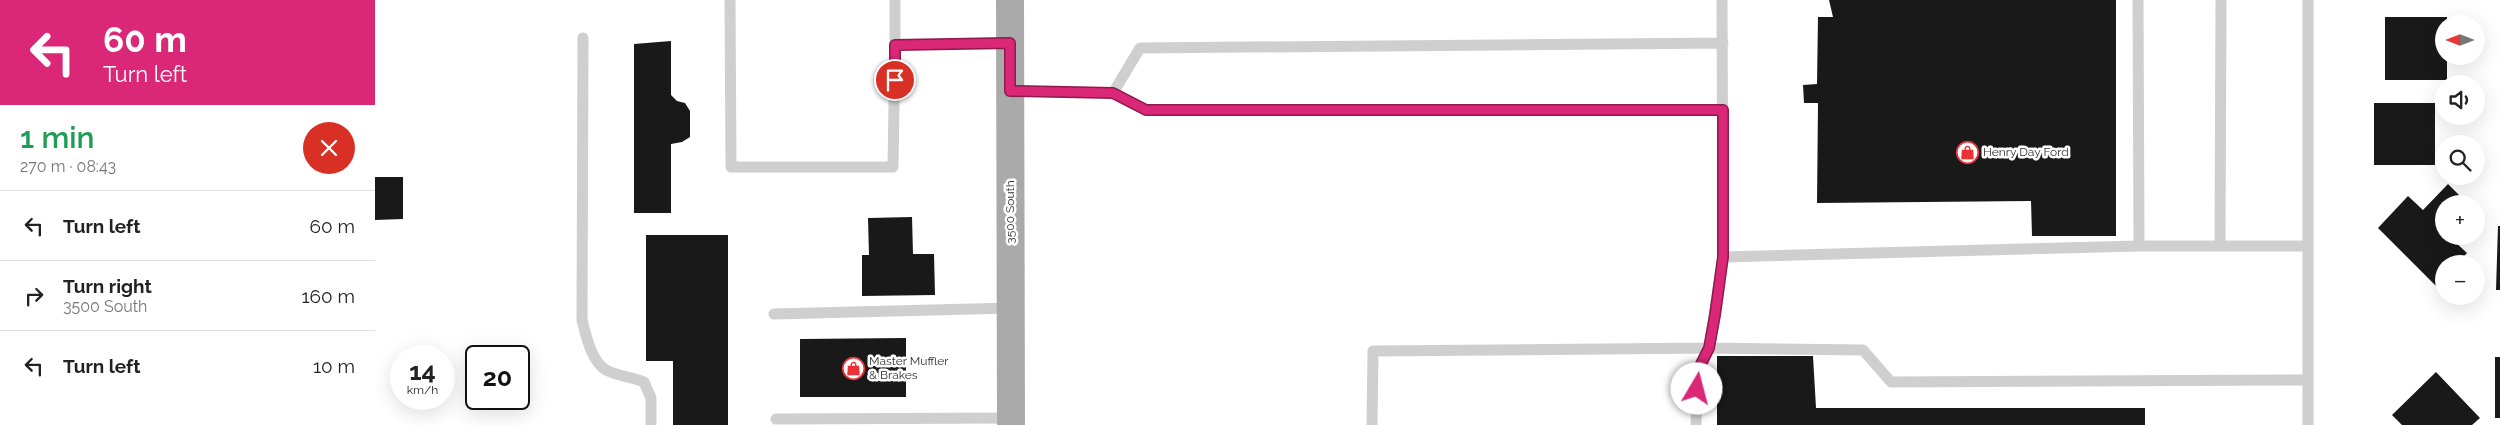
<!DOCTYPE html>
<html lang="en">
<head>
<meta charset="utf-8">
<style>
  body { margin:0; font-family:Raleway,sans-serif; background:#f6f6f6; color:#222; height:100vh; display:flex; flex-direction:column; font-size:19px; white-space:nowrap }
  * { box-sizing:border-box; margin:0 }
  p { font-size:16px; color:#767676 }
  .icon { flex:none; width:28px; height:28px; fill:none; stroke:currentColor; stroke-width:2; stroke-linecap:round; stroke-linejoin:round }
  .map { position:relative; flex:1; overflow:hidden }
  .panel { display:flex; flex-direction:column; background:#fff; width:375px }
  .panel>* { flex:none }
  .top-card { background:#db2777; color:#fff; overflow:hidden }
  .needle { width:32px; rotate:270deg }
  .controls { position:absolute; left:2060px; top:15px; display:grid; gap:10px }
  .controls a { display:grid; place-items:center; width:50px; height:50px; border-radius:50%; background:#fff; box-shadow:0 5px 20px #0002; font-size:25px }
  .speed { position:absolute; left:15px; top:345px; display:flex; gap:10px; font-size:25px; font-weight:700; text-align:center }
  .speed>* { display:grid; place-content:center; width:65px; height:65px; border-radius:50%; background:#fff; box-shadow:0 5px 20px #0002; line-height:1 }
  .speed small { font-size:12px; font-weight:400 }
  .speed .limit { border:2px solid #111; border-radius:8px; background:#fff; color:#111 }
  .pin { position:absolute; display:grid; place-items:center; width:42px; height:42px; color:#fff; margin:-21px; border:2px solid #fff; border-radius:50%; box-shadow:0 1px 5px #0007 }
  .me { position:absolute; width:55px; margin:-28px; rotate:8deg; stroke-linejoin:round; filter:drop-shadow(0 0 4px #0008) }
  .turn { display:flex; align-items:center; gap:18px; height:105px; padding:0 20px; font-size:22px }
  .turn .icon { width:65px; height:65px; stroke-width:2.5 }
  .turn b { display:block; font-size:35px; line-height:42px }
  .round { display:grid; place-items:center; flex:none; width:52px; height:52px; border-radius:26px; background:#f6f6f6 }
  .headline { display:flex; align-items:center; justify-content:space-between; height:85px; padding:0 20px }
  h1 { font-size:30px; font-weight:600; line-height:38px; color:#1e9e55 }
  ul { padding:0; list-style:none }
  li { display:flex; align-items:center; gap:15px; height:70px; padding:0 20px; border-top:1px solid #e0e0e0 }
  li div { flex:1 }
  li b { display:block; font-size:19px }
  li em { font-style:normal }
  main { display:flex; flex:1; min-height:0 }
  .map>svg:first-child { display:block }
  .building { fill:#191919 }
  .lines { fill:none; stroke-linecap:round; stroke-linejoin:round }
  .service { stroke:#cfcfcf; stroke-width:11 }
  .primary { stroke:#aaa; stroke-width:28 }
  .route-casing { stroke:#8e194d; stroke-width:12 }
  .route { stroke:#db2777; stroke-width:9 }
  .labels { text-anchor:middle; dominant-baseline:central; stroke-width:5; stroke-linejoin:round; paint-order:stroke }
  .poi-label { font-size:12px; fill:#323232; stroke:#fff; text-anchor:start }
  .street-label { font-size:12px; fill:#323232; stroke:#fff }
</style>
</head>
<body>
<main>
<section class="panel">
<div class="top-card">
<div class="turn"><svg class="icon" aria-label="left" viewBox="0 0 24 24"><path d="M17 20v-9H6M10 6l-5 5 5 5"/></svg><div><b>60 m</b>Turn left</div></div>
</div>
<div class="headline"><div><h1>1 min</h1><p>270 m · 08:43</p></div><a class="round" style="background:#d93025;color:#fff"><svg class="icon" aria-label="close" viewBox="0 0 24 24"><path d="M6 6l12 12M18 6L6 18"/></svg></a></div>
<ul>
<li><svg class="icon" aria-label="left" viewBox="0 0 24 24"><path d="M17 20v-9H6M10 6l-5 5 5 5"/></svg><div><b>Turn left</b></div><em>60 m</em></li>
<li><svg class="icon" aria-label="right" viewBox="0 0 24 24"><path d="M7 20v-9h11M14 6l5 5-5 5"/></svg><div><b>Turn right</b><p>3500 South</p></div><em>160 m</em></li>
<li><svg class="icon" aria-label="left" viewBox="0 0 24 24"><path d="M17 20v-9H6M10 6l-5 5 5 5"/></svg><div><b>Turn left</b></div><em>10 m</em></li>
</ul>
</section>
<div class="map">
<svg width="2125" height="425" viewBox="0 0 2125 425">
  <rect width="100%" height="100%" fill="#fff"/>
  <path class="building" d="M1454,0H1741V236H1657L1656,201L1442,203L1443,103H1429L1428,85L1442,84L1443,17H1458Z
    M2010,17H2072V24H2069V56H2072V80H2010Z
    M296,41V95L302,101L310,103L315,111V137L307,142L296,144V213H259V44Z
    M1999,103H2060V165H1999Z
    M0,177H28V219L0,220Z
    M2073,184L2093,204H2069V236H2081L2078,240L2092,253L2082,264H2069V278L2061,286L2003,228L2033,196L2048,210Z
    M537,217L538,254H559L560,295L487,296V255H494L493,218Z
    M2123,226H2125V290H2121Z
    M271,235H353V425H298V361H271Z
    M531,338V397H425V339Z
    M1342,356H1438L1441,408H1770V425H1342Z
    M2120,357H2125V418H2120Z
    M2061,372L2105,418L2097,425H2027L2017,415Z"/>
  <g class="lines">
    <path class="service" d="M355,0L356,167H518L520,45
      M520,0V45L635,43
      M1763,0L1764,246
      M208,38L207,320C211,335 216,361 231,370C242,376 258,377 269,382L276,398V425
      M635,91L738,93L771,110H1348
      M738,93L765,48L1348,43
      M1845,246L1846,0
      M1348,257L1764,246H1933
      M399,314L636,308
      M1933,380V0
      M401,419L636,418
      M997,425L998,351L1334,348L1488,350L1516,382L1933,380V425
      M1321,425L1323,370L1334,348L1348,257L1347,0"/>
    <path class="primary" d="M635,0L636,425"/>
  </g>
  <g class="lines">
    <defs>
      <path id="route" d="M520,80V45L635,43V91L738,93L771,110H1348V257L1340,315L1334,348L1323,370L1322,389"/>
    </defs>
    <use href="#route" class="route-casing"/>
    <use href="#route" class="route"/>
  </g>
  <defs>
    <symbol id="shop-ring" viewBox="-11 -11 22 22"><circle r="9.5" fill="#fff" stroke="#ec3035" stroke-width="1.5"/><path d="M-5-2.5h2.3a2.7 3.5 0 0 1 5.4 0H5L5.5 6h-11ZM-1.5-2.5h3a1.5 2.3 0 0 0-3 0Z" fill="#ec3035"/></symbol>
  </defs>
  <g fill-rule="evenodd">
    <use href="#shop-ring" x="1580" y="140" width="25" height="25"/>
    <use href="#shop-ring" x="466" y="356" width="25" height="25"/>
  </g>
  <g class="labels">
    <g class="poi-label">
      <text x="1608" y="152">Henry Day Ford</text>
      <text x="494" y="361">Master Muffler<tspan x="494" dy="14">&amp; Brakes</tspan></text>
    </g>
    <g class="street-label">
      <text transform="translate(635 212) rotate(-90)">3500 South</text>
    </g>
  </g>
</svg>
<div class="controls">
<a><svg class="needle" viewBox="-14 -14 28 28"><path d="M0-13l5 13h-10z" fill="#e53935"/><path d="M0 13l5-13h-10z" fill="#767676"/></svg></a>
<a><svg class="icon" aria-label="sound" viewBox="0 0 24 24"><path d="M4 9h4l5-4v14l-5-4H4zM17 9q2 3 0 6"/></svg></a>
<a><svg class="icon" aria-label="search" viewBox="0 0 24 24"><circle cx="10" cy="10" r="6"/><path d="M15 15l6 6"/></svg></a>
<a>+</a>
<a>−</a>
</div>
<div class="speed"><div>14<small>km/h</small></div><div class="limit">20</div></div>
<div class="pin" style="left:520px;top:80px;background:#d93025"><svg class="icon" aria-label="arrive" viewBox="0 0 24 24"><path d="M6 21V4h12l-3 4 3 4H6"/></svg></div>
<svg class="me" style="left:1322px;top:389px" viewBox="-20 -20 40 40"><circle r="19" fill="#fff"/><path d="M0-13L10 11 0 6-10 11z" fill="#db2777"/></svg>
</div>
</main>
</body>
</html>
